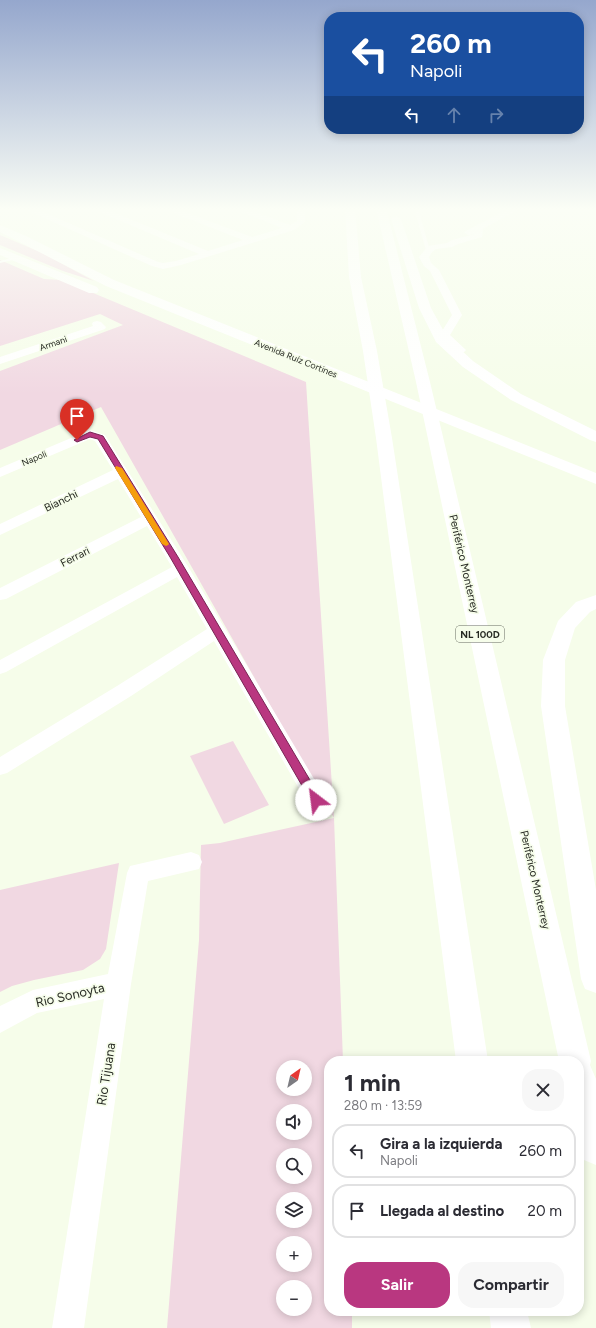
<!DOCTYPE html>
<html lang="es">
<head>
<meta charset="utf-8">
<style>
  body { margin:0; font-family:Figtree,sans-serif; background:#f7f7f7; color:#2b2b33; height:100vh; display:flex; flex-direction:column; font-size:15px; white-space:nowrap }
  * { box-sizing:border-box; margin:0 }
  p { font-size:13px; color:#7c7c81 }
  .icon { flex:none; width:22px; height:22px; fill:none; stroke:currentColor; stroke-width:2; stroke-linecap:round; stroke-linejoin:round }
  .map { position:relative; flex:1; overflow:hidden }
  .panel { position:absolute; left:324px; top:1056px; width:260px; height:260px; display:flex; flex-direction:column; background:#fff; border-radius:16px; box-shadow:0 2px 10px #0003 }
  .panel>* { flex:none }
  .top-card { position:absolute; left:324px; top:12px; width:260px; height:122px; border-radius:16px; box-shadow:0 2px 10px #0003; background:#1a4fa0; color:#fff; overflow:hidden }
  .needle { width:26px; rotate:34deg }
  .controls { position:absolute; left:276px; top:1060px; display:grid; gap:8px }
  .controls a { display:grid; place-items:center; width:36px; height:36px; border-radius:50%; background:#fff; box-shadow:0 2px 10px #0003; font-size:20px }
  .pin { position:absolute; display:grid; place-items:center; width:34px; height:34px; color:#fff; margin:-41px -17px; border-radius:50% 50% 50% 0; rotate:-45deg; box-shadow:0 0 4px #0007 }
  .pin .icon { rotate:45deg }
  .me { position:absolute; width:44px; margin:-22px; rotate:330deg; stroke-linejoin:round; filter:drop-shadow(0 0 3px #0008) }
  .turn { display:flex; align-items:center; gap:14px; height:84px; padding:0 20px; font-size:18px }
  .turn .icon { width:52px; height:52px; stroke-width:2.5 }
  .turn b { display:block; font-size:28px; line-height:34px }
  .lanes { display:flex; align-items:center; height:38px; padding:0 20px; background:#0003; justify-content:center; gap:20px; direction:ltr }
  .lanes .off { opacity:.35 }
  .round { display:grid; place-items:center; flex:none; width:42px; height:42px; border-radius:16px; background:#f7f7f7 }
  .headline { display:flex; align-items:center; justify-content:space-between; height:68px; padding:0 20px }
  h1 { font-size:24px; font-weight:700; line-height:30px }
  .action { display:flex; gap:8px; margin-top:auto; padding:8px 20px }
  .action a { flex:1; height:46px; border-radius:16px; background:#b93780; color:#fff; font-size:16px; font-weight:700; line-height:46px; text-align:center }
  .action a+a { background:#f7f7f7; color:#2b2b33 }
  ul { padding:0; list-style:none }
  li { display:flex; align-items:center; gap:12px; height:54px; margin:0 8px 6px; padding:0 12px; border:2px solid #e1e1e2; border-radius:16px }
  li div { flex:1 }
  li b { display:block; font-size:15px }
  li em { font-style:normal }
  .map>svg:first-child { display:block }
  .green { fill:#f1d8e2; fill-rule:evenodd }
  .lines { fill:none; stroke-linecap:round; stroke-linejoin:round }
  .service { fill:#fff; fill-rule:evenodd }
  .minor { fill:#fff; fill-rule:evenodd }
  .secondary { fill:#fff; fill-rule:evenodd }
  .motorway { fill:#fff; fill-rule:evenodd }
  .route { fill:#b93780; stroke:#782453 }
  .slow { fill:#f59e0b }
  .labels { text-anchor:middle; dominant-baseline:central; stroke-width:3.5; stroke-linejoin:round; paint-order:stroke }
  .far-street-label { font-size:9px; fill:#262922; stroke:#f6fdea }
  .shield { fill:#f6fdea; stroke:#64695e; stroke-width:1 }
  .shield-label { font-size:10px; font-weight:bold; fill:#262922 }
  .street-label { font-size:11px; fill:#262922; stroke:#f6fdea }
  .near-street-label { font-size:13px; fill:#262922; stroke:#f6fdea }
</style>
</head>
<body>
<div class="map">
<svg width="596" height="1328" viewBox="0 0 596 1328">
  <rect width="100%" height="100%" fill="#f6fdea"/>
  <path class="green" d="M0,235L40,252L94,281L63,271L0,245Z
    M0,260L44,279L62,280L306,382L334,818L343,1061H329V1311H352V1328H167L199,940L201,845L220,843L334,818L101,407L0,450V371L123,325L100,314L0,346ZM283,1067H305V1089H283ZM283,1111H305V1133H283ZM283,1155H305V1177H283ZM283,1199H305V1221H283ZM283,1243H305V1265H283ZM283,1287H305V1309H283Z
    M233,741L269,805L224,824L190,756Z
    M119,863L106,949L100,959L83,970L34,980L12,986L0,992V890Z"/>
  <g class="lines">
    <path class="service" d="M414,208H418L430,251L426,250Z
      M15,257L17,259L0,263V261Z"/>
    <path class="minor" d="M22,208H34L158,262L163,263L176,261L199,254L90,208H103L208,251L243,240L161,208H174L252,237L282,228L232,208H245L290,225L297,221V208H305V222L294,230L181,265L163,269L152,266Z
      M510,208H521L486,227L483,229L482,237L458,244L452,247L436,249L432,252L429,257L431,263L439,270L462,315L450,335L466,350L464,352C455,355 444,343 439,336L452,315L430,271L424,266L419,257L428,246L447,243L452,240L475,234L468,235L464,232Z
      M97,321L101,322L106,327L105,329L0,364V357L93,326L92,324L93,322Z
      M90,430L105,435L189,568L323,794L326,800L323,806L316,808L309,806L214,641L131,696L7,773L0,775V757L117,686L207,629L177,577L6,672L0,674V660L172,567L147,526L6,599L0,600V588L141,517L118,479L0,535V524L113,470L95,441L90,439L0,477V468Z
      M191,852L199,855L202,862L199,869L148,881L131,984L84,1328H52L104,999L37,1013L0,1033V1006L33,990L108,974L127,873L130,866Z"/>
    <path class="secondary" d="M0,225L26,236L114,280L596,473V484L106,286L0,232Z
      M0,248L97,287L99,290L97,293H89L0,255Z
      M596,595V609L590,612L575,628L565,660V706L596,890V993L585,989L581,979L541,706L543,660L558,621L576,602Z"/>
    <path class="motorway" d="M345,208H355L361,277L377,351L392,438L488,1061H456L376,438L363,351L349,277Z
      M376,208H386L430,382L591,1061L590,1065L596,1079V1165L584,1160L579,1149V1061H559L416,382Z
      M396,216L401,219L431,308L447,337L473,361L521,394L596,431V442L590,440L511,400L463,367L436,342L419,308L391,219Z
      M489,1311H527L531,1328H491Z"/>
  </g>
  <linearGradient id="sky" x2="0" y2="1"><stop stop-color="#95a7cd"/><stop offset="0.53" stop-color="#fbfef6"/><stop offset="1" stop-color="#fbfef6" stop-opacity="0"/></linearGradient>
  <rect width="596" height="394" fill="url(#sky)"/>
  <path class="route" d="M90,432L103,436L178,557L320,797L321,800L320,803L316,804L312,803L170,557L98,439L90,437L77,442L74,440Z"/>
  <path class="slow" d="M116,466L122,468L169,544L168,545L166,546L162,544L115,468Z"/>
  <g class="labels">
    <g class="far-street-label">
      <text transform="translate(53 343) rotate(-19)">Armani</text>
      <text transform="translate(296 358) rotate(22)">Avenida Ruíz Cortines</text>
      <text transform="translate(34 458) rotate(-23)">Napoli</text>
    </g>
    <rect class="shield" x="456" y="626" width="48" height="16" rx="3"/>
    <g class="shield-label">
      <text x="480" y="634">NL 100D</text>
    </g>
    <g class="street-label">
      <text transform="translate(61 501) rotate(-26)">Bianchi</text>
      <text transform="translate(75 557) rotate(-27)">Ferrari</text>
      <text transform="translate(464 564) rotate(77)">Periférico Monterrey</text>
      <text transform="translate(535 880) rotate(77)">Periférico Monterrey</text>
    </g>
    <g class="near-street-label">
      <text transform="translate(70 995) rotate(-13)">Rio Sonoyta</text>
      <text transform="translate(106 1074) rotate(-81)">Rio Tijuana</text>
    </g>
  </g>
</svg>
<div class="controls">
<a><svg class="needle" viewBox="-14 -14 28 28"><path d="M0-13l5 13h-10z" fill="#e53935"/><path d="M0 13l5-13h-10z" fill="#7c7c81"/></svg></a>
<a><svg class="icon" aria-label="sound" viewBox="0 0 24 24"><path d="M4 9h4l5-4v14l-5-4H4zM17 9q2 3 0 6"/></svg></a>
<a><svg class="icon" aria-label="search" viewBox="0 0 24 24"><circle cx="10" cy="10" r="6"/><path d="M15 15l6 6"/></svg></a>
<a><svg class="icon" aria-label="layers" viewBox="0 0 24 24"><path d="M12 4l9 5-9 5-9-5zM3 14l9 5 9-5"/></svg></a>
<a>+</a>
<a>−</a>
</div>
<div class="pin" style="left:77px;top:440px;background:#d93025"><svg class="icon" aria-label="arrive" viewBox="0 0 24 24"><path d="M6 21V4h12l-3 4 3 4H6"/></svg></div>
<svg class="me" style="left:316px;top:800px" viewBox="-20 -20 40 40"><circle r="19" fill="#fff"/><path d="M0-13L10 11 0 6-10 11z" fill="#b93780"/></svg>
<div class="top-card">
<div class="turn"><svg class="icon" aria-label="left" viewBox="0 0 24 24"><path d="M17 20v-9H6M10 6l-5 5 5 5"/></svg><div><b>260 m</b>Napoli</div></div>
<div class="lanes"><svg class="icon" aria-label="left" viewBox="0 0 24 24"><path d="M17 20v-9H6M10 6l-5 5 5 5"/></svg><svg class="icon off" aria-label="ahead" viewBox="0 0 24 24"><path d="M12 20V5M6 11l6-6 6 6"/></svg><svg class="icon off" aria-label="right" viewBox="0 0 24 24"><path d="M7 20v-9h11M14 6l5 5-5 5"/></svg></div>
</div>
<section class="panel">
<div class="headline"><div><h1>1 min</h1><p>280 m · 13:59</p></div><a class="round"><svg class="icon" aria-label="close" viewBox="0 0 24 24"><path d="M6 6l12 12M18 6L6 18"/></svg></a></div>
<ul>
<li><svg class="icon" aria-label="left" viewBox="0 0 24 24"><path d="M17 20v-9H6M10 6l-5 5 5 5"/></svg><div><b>Gira a la izquierda</b><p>Napoli</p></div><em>260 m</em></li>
<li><svg class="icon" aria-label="arrive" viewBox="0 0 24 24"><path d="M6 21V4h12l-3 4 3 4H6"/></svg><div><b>Llegada al destino</b></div><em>20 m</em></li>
</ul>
<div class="action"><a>Salir</a><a>Compartir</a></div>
</section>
</div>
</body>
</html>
